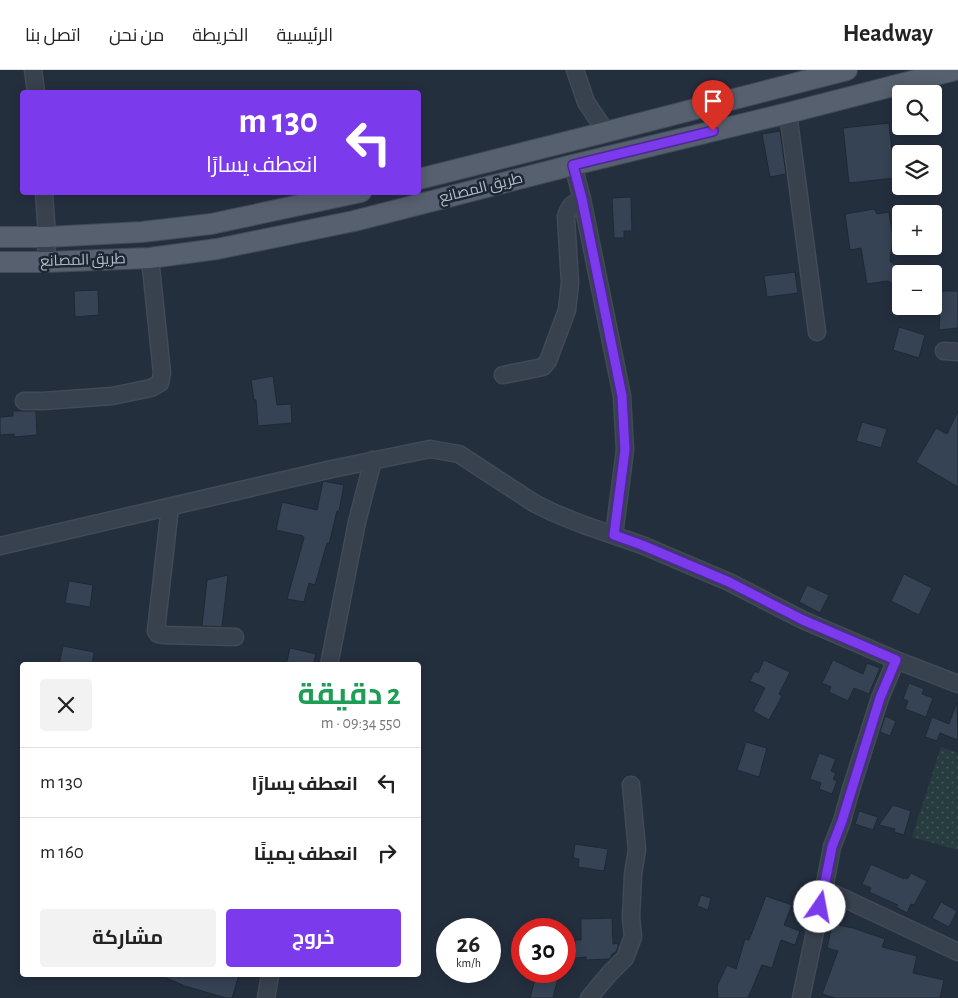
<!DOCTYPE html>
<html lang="ar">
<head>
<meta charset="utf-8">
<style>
  body { margin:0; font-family:"Alegreya Sans",Cairo,sans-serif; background:#f2f2f2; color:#222; direction:rtl; height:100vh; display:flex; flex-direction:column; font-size:19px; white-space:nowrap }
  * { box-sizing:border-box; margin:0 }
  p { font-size:16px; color:#767676 }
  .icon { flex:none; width:28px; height:28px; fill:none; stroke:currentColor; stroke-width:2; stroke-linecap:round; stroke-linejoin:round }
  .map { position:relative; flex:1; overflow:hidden; direction:ltr }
  .side { position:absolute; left:20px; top:592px; width:401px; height:315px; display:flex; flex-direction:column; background:#fff; border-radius:5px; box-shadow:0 2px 12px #0003; direction:rtl }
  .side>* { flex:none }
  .hud { position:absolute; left:20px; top:20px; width:401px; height:105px; border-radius:5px; box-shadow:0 2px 12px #0003; direction:rtl; background:#7c3aed; color:#fff; overflow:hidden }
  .controls { position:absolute; left:892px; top:15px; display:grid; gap:10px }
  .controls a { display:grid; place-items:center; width:50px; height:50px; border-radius:5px; background:#fff; box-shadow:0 2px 12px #0003; font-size:25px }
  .speed { position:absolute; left:436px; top:848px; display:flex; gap:10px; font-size:25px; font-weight:700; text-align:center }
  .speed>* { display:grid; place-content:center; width:65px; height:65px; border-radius:50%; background:#fff; box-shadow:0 2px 12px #0003; line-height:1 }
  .speed small { font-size:12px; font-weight:400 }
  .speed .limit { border:8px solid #d22; background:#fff; color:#111 }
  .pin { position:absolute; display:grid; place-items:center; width:42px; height:42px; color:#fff; margin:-51px -21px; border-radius:50% 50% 50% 0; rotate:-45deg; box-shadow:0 0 5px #0007 }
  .pin .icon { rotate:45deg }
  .me { position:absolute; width:55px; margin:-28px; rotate:12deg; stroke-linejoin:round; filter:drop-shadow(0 0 4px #0008) }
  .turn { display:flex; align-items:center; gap:18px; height:105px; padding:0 20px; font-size:22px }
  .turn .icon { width:65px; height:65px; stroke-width:2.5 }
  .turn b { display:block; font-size:35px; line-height:42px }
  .round { display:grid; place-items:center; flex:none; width:52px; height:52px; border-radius:5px; background:#f2f2f2 }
  .summary { display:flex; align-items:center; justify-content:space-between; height:85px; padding:0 20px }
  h1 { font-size:30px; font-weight:700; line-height:38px; color:#1e9e55 }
  .cta { display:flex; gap:10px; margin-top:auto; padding:10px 20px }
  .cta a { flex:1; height:58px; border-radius:5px; background:#7c3aed; color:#fff; font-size:20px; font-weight:700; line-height:58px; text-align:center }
  .cta a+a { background:#f2f2f2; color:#222 }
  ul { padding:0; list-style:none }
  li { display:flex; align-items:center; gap:15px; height:70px; padding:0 20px; border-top:1px solid #e0e0e0 }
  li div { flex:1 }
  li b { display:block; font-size:19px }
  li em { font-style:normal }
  header { display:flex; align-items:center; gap:30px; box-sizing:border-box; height:70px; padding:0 25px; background:#fff; border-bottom:1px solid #e0e0e0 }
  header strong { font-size:24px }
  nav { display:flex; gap:28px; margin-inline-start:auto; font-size:18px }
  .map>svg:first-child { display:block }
  .grass { fill:url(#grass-dots) }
  .building { fill:#364354; stroke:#1f2835 }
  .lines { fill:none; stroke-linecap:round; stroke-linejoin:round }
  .minor-casing { stroke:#414a57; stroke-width:19 }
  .major-casing { stroke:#414a57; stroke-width:22 }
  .minor { stroke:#38414e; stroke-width:16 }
  .major { stroke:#56606e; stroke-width:20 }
  .route-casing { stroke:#51269a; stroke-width:12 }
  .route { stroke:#7c3aed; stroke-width:9 }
  .labels { text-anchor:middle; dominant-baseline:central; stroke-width:5; stroke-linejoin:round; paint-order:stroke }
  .street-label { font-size:15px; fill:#b4bcc9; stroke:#1d2633 }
</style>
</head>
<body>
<header>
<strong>Headway</strong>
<nav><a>الرئيسية</a><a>الخريطة</a><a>من نحن</a><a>اتصل بنا</a></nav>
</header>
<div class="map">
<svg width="958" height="928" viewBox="0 0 958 928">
  <defs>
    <pattern id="grass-dots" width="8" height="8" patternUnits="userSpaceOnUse" patternTransform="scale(1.25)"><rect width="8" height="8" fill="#263c3f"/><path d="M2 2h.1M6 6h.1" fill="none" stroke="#435659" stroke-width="1.8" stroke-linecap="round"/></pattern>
  </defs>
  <rect width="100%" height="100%" fill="#242f3e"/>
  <path class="grass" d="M941,677L958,683V780L912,767Z"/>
  <path class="building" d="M889,53L895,108L849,113L843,58Z
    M780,61L786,104L770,107L762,64Z
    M631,127L632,161H624V168H614L612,128Z
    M874,139L877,144L889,142L893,168L890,191L899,199V218L888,211L867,214L861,178L850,180L845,144Z
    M795,202L798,223L767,227L764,206Z
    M98,220L99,245L75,247L74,221Z
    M941,221H958V258L939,260Z
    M899,257L925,265L919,288L893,280Z
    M273,306L277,335L291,334L292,353L258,356L256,330H254L251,310Z
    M13,341H36L37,365L14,367V364L0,365V347L13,346Z
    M958,341V417L916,392L936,358L947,364Z
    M862,352L887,359L881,378L856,371Z
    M323,411L344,415L339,441H337L329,474L327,473L315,515L309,513L304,532L287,529L304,468L303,466L276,460L282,432L317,440Z
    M904,504L932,518L919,545L891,531Z
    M228,505L222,557L202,556L207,510Z
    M69,511L93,515L90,537L65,533Z
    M807,515L829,525L820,543L799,532Z
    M63,576L94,582L92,595H59Z
    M290,578L316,584L313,595H286Z
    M764,590L790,602L779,624L782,626L769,650L753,641L765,618L750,611L755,601L758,603Z
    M833,590L863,604L867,593L880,598L869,624L854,618L848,631L829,622L831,617L822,613Z
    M909,613L924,619L922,624L933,628L926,647L905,639L908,631L903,629Z
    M957,632L958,670L940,663L937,671L925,667L932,647L949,654Z
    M885,646L896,651L890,666L880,662Z
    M746,672L767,678L759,707L737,700Z
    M819,683L836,689L831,701L836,703L833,709L837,711L832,724L819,719L821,713L810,709Z
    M893,735L911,741L904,765L894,762L895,759L879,755Z
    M859,741L878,747L873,760L855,754Z
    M575,774L608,779L604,801L578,797L579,789L573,788Z
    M871,794L904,809V807L907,809L911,803L927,811L914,835L911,834L907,843L896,837L898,835L869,822L871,818L862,814Z
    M701,825L711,828L708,840L697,836Z
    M766,826L792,835L784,855L800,861L795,875L781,870L772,898L762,895L748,928H718L717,916L727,895L736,899L745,869L749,870Z
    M941,832L957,841L949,857L932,848Z
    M612,848L613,874L618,873V877L616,882L612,884L610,889L586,890V887L575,888V870H581V849Z
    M832,854L853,858L885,869L882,877L917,886L913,903L944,910L940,928H835L822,924L838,881L827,878Z
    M537,901H550L559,904L553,928H530Z
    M159,905H239L232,928H226L185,916Z"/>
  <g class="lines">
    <defs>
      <path id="minor" d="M33,0L36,22
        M575,0L586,32L606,62
        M788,43L817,262
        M573,95L582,129L622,326L625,380L614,465
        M44,122L47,167L46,192
        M944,281L958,282
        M503,305L543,297L548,291L567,240L570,213L566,147C569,136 572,134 582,129
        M24,331H43L112,326L151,318L160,313L162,303L150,188
        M170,437L156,561L158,564L163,565L235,567
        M0,476L332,399L430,379L459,384L534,433L552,442L584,455L642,475L729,512L803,550L896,590L958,614
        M329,595L357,452L373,390
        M824,819L958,882
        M266,928L270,905
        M589,928L609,904L625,888L633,867L631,848L633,804L637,780L631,715
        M801,928L824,819L832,777L842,751L851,719L880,628L896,590"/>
      <path id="major" d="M419,109L606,62L847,0
        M0,167H47L142,162L211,154L361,122
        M0,192H46L150,188L217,179L354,151L573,95L788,43L955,0"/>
    </defs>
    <use href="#minor" class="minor-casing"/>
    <use href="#major" class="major-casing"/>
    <use href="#minor" class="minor"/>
    <use href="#major" class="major"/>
  </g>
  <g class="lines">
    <defs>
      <path id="route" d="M713,61L573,95L582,129L622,326L625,380L614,465L642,475L729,512L803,550L896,590L880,628L842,751L832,777L820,837"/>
    </defs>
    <use href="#route" class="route-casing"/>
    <use href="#route" class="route"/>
  </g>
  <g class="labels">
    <g class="street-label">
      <text transform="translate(481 118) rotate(-14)">طريق المصانع</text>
      <text transform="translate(83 190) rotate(-2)">طريق المصانع</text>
    </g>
  </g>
</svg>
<div class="controls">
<a><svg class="icon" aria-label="search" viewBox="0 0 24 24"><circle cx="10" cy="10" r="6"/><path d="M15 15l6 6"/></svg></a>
<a><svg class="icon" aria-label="layers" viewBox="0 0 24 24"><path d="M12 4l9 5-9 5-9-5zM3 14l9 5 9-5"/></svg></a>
<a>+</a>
<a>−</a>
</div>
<div class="speed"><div>26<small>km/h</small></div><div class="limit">30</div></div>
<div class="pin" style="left:713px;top:61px;background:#d93025"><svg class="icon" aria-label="arrive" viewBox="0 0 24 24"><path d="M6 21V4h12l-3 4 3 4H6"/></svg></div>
<svg class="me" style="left:820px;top:837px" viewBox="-20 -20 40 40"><circle r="19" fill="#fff"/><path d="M0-13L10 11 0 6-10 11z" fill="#7c3aed"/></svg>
<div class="hud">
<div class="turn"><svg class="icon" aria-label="left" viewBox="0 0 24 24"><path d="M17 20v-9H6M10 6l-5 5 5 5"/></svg><div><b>130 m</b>انعطف يسارًا</div></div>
</div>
<section class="side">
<div class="summary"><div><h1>2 دقيقة</h1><p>550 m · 09:34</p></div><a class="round"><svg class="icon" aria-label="close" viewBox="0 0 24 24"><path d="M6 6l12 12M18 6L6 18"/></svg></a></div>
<ul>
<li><svg class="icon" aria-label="left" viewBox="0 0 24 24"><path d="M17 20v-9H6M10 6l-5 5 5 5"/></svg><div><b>انعطف يسارًا</b></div><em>130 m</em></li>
<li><svg class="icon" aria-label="right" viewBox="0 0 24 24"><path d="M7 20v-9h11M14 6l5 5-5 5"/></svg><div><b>انعطف يمينًا</b></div><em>160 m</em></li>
</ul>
<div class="cta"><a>خروج</a><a>مشاركة</a></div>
</section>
</div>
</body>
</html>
